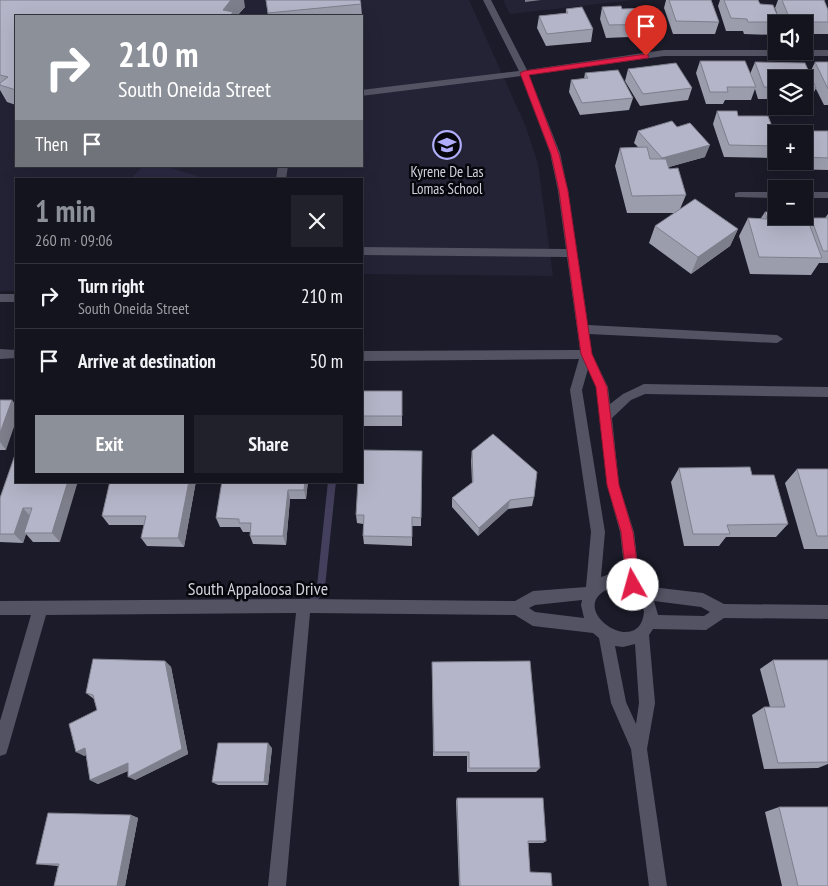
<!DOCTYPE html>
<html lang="en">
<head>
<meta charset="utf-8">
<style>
  body { margin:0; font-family:"PT Sans Narrow",sans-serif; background:#21212c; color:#f1f3f6; height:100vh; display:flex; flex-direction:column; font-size:19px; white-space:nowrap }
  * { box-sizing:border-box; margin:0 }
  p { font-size:16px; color:#9d9ea4 }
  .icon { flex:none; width:28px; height:28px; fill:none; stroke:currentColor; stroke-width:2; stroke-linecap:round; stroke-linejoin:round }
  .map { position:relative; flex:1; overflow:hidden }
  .sheet { position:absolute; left:15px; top:178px; width:348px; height:305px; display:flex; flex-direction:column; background:#14141f; border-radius:0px; box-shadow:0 5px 20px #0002,0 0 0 1px #33333d }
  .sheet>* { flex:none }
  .banner { position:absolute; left:15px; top:15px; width:348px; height:152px; border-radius:0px; box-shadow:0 5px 20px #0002,0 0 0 1px #33333d; background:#8c9099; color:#fff; overflow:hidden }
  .tools { position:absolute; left:768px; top:15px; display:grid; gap:10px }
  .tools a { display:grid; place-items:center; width:45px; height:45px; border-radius:0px; background:#14141f; box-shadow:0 5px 20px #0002,0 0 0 1px #33333d; font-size:25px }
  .pin { position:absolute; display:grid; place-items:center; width:42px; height:42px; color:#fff; margin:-51px -21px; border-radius:50% 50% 50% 0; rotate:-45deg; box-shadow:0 0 5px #0007 }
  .pin .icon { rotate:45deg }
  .me { position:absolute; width:55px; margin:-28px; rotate:353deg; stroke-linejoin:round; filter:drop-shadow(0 0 4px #0008) }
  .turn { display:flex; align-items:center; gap:18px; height:105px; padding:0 20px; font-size:22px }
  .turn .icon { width:65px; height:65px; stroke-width:2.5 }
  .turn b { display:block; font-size:35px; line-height:42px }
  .then { display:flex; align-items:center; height:48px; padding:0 20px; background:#0003; gap:10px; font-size:19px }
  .round { display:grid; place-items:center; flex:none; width:52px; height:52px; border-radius:0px; background:#21212c }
  .summary { display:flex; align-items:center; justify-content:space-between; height:85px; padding:0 20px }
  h1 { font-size:30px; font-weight:600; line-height:38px; color:#8c9099 }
  .cta { display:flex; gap:10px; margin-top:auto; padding:10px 20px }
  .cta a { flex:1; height:58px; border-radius:0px; background:#8c9099; color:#fff; font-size:20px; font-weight:600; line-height:58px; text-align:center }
  .cta a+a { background:#21212c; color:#f1f3f6 }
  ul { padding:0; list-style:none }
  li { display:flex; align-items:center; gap:15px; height:65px; padding:0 20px; border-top:1px solid #33333d }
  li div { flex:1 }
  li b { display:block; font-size:19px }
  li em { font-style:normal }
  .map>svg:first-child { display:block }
  .built { fill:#242336; fill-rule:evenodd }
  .green { fill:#2b2a44 }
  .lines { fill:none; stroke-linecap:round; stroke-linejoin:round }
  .stream { fill:#443f5c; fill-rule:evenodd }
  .minor { fill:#535364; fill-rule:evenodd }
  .wall { fill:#9b9cac }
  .shaded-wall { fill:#7e7f8c }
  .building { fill:#b4b5c8; stroke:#7e7f8c }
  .route { fill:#e11d48; stroke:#92132f }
  .labels { text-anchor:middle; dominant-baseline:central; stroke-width:5; stroke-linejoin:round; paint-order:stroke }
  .far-poi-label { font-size:15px; fill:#d1d1db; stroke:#06060c }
  .street-label { font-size:18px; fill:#d1d1db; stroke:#06060c }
</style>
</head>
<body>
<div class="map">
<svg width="828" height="886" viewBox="0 0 828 886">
  <rect width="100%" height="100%" fill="#1b1b29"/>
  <path class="built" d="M0,0H469L526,127L538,164L553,276L361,274V179H16V291H0ZM16,16H361V166H16Z
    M503,0H634L510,14Z"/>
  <path class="green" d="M143,166H164L203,178L131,179Z"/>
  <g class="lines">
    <path class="stream" d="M328,481H336L325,587L312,611L309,612L306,611L305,608L317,586Z"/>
    <path class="minor" d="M483,0H491L527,70L664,50H828V56H664L529,75L560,153L568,191L588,325L777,335L783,339L777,343L589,334L592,354L608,387L610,404L623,394L644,384L828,387V397L645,394L631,400L612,418L619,485L634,532L640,583L643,586L703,593L724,604L828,605V619L724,618L706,630L653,629L649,635L655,703L647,749L667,886H649L631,749L611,703L599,638L593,633L533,626L515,615L310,613L286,886H268L296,613L46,615L8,748L6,754L0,756V721L31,615H0V601L304,599L515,601L533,591L586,587L591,532L570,390L579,359L361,361V351L580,350L567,257L361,255V247L566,249L558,191L550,153L521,76L361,96V90L519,71ZM588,369L596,387L607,485L620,532L625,575L616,572L601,577L605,532L582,390ZM616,586C629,590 639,598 644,611C641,663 556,604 616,586ZM582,600L581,605L584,618L535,612L529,608L535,605ZM654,601L701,607L710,612L704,616L658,615ZM635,644L639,703L636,724L626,702L615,646L623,647Z
      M278,166H288L286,179H276Z
      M739,192H776V198L735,197V193Z
      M804,192H828V198H804Z
      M0,294H16V302H0Z
      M0,349L16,350V358L0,359Z"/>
  </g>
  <path class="wall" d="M0,0L245,7L237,16H16V105L7,102L0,90Z
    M266,0L361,4L363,27H361V16H268Z
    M666,0H711L719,22L715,34H673L664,8Z
    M720,0H758L760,4L780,22V24H776V32L775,35L744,34L743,31H726L718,6Z
    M778,0H824L828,10V34H804V24H781L775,8Z
    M602,7L622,9L656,24L652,36L606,38L600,19Z
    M566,9L593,29L591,42L546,46L537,28L539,16L566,13Z
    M700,61L750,74L755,62L810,73L815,62H828V105H824L815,87L816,88L810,100H804V79H776V99H758L755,89L751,100H725L723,104H706L696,73Z
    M628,69L692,88L688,100L640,106L625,81Z
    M585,73L633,98L629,110L580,115L569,92L571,80L584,79Z
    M717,111L738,116L776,137V153L774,158L724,157L713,124Z
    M638,131L705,157L669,167L686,195L680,209L738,229L730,246L691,274L649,243L655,226L675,213H627L615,166L620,148L638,147L634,143Z
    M780,131H828V170L785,169L782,161H804V134H779Z
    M765,212L809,222L811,218H825L828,214V263H819L811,275L750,274L739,236L748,218H761Z
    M361,391H402V426H361Z
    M0,400L6,450H0Z
    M422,451L421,526H412V546L364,544L363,536V524L357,523L356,515Z
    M472,451L534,497L532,506L508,509L478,536L452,507V498L472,483L471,461Z
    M16,452L60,542H33L26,534L23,543L0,542V498Z
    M679,468L752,475L788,524L776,537H726L719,546H684L671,482Z
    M797,469H828V549H804L785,483Z
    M110,481H196L184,547L147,546L141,538L144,525H109L102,516Z
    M222,481H308L306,499H290L286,545L253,544L250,536V532H243L240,527H220L216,518Z
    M773,660H828V764L818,768L764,769L752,715L764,707H770L760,669Z
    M165,661L171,667L188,754L135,780L128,771L98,784L90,780L86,755L84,756L97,710L94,699L86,693Z
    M432,662L540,768L536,772H467V756H433Z
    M272,748L268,785H218L212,782Z
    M457,798L546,841L543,843H528L530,872L552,886H459L456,801Z
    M779,807L828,886H782L765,812Z
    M131,815L138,818L125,886H54L58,866L46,865L36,864Z"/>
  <path class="shaded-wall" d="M231,0H244L245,7L236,16H224L223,10Z
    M525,0H541L525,2Z
    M710,145L705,157L658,170L662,158Z
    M738,229L730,246L691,274L698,257Z
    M12,400L16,405V421L6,450L0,442V433Z
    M68,481H78L60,542L52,533Z
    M189,481H196L184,547L178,538Z
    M305,481H308L306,499L304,490Z
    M288,490L290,499L286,545L283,536Z
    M510,500L508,509L478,536L479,528Z
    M23,508L31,517L24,533L26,534L23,543L14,534Z
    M165,661L171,667L188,754L135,780L128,777Z
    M268,743L272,748L268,785L264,782Z
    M85,748L94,752L84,756L76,752Z
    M128,763L136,767L98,784L90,780Z
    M131,815L138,818L125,886H117Z"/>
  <path class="building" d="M0,0H231L223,10L233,12L230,16H231H16V90L0,85V83L8,77L0,75Z
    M266,0H360L361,4L268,13Z
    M669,0H711L719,22L676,21Z
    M724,0H758L760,4L773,5L780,22H748L747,19L731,18Z
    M782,0H824L828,10V22H791Z
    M621,6L622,9L649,8L656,24L609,25L602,7Z
    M582,7L593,29L547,34L539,16L568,13L566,9Z
    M700,61H745L756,87H727L728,92H710Z
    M755,62L805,63L816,88L804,87V79H776V87H764Z
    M815,62H828V89Z
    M676,63L692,88L643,94L628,69Z
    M618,70L633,98L582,103L571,80L588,78L585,73Z
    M717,111H737L738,116H768L776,137V146L729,145Z
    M672,121L677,127L690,123L710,145L662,158L638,131Z
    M780,131H828V158L804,157V134H782Z
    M647,147L650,159H666L669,169L678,168L686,195L632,196L620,148Z
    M695,199L738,229L698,257L655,226Z
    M765,212H776V216H804V213H805L822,258L759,257L748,218L767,219Z
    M811,218H828V251H823Z
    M361,391H402V416H361Z
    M0,400H12L0,433Z
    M493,434L537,472L534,497L510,500L479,528L452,498L473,482L472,451Z
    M361,450L422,451L421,518L412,517V537L363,536L364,515H356L358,481H361Z
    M16,452V481H68L52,533H24L32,508H23L14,534H0V498Z
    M750,467L752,475H774L788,524L727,525L730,534H693L679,468Z
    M797,469H828V536H817Z
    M110,481H189L178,538H141L146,516H102Z
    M222,481H305L304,490H288L283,536H250L251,523H239V519L216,518Z
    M93,659L165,661L182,749L128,777V763L90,780L85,748L76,752L69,724L97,710L93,695L86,693Z
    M773,660H828V762L778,763L764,707H785Z
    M530,661L540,768H469V752H434L432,662Z
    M218,743H268L264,782H212Z
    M457,798H543L546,841H528L530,872L551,873L552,886H460Z
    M779,807H828V886H798Z
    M48,813L131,815L117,886H54L59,864H36Z"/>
  <path class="route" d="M646,54L649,56L648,58L529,75L559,154L568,191L592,354L607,387L619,485L633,532L640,585L638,589L633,591L629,589L627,585L621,532L607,485L596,387L581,354L559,191L551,154L520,73L524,71Z"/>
  <defs>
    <symbol id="school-ring" viewBox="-11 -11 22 22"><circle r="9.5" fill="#06060c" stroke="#b0aefa" stroke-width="1.5"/><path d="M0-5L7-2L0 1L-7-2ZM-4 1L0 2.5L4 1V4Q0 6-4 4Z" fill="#b0aefa"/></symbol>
  </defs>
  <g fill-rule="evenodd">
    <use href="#school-ring" x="431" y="129" width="32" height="32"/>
  </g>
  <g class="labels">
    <g class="far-poi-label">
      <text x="447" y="171">Kyrene De Las<tspan x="447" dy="17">Lomas School</tspan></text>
    </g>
    <g class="street-label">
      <text x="258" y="588">South Appaloosa Drive</text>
    </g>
  </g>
</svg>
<div class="tools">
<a><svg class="icon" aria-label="sound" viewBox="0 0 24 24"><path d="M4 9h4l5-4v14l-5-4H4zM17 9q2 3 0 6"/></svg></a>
<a><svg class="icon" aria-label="layers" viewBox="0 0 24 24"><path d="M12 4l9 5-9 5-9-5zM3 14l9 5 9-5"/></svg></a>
<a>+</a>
<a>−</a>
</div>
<div class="pin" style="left:646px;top:56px;background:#d93025"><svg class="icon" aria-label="arrive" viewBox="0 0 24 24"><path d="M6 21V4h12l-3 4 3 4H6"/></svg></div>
<svg class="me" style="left:633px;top:585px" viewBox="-20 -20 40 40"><circle r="19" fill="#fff"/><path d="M0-13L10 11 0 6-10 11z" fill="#e11d48"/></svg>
<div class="banner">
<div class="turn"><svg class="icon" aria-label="right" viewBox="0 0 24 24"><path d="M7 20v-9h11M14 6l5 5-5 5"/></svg><div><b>210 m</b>South Oneida Street</div></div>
<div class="then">Then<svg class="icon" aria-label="arrive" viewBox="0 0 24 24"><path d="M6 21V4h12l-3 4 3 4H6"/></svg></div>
</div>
<section class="sheet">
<div class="summary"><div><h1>1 min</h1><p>260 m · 09:06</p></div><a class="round"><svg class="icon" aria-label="close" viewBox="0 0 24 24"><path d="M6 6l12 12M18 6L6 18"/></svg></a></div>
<ul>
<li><svg class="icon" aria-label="right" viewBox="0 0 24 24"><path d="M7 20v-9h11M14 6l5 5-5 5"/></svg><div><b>Turn right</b><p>South Oneida Street</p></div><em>210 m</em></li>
<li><svg class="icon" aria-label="arrive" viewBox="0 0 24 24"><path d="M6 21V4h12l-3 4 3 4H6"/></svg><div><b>Arrive at destination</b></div><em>50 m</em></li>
</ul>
<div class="cta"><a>Exit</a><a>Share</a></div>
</section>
</div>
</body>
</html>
